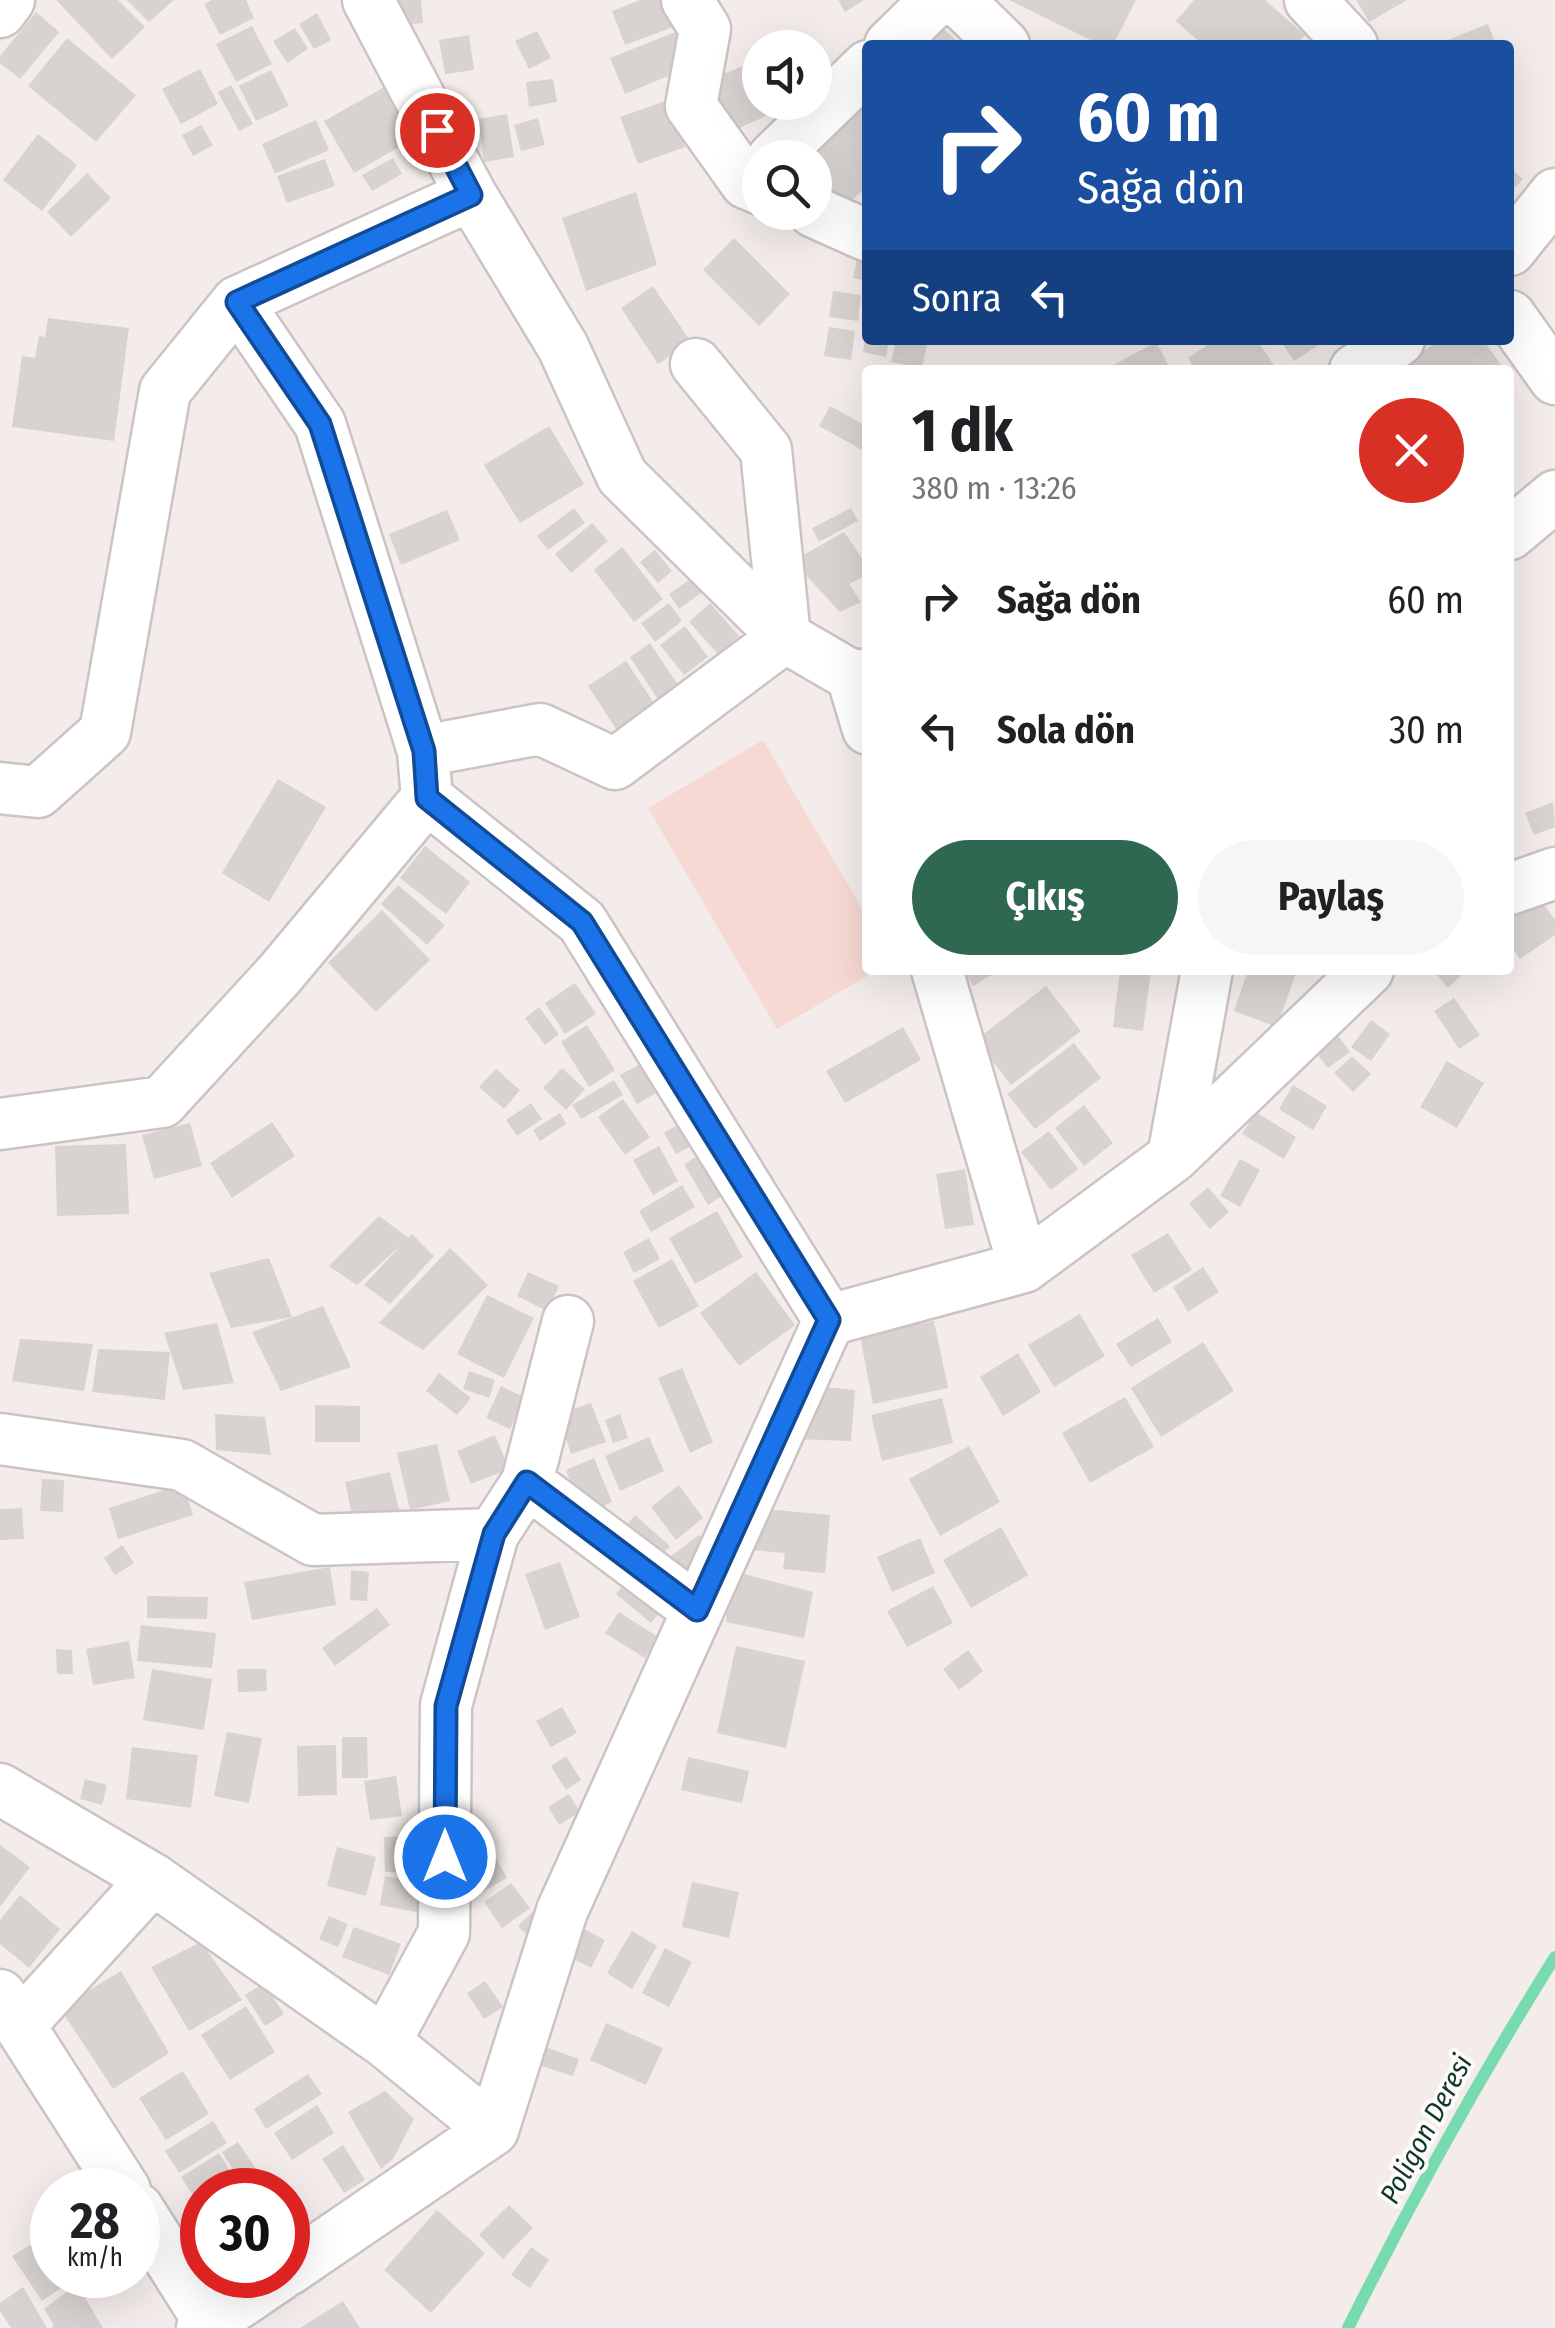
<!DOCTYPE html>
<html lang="tr">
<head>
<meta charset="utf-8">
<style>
  body { margin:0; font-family:"Fira Sans Condensed",sans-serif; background:#f6f6f6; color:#202124; height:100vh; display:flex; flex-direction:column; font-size:38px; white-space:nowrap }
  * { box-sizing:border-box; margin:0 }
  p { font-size:32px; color:#757577 }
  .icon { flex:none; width:55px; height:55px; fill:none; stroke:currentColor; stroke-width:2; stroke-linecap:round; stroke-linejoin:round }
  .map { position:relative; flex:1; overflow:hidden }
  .panel { position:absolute; left:862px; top:365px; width:652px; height:610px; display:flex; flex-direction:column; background:#fff; border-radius:10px; box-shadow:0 10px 40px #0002 }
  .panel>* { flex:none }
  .guide { position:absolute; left:862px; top:40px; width:652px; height:305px; border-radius:10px; box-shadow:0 10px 40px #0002; background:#1a4fa0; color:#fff; overflow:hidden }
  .tools { position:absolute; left:742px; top:30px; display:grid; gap:20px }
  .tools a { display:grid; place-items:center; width:90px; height:90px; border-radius:50%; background:#fff; box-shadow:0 10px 40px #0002; font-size:50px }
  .speed { position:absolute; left:30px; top:2168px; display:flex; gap:20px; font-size:50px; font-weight:700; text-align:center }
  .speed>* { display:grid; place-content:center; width:130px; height:130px; border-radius:50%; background:#fff; box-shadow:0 10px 40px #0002; line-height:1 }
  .speed small { font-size:25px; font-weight:400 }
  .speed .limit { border:15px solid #d22; background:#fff; color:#111 }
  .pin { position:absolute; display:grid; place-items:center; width:85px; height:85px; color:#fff; margin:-42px; border:5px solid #fff; border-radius:50%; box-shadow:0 2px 10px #0007 }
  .me { position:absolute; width:110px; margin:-55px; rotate:0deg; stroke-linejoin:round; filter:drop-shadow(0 0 8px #0008) }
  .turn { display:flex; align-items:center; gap:35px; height:210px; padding:0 50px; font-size:45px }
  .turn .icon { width:130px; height:130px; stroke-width:2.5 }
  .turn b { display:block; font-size:70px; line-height:85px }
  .then { display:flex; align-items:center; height:95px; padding:0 50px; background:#0003; gap:20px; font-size:38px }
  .round { display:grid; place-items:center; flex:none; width:105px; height:105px; border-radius:52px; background:#f6f6f6 }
  .headline { display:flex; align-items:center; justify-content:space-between; height:170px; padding:0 50px }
  h1 { font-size:60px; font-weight:700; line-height:75px }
  .cta { display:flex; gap:20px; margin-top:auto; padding:20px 50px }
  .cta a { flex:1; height:115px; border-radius:60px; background:#2f6850; color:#fff; font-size:40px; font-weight:700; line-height:115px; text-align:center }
  .cta a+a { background:#f6f6f6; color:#202124 }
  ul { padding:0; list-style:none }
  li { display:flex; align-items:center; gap:30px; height:130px; padding:0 50px }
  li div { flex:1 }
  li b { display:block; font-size:38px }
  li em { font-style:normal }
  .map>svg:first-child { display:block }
  .green { fill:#f6d9d2 }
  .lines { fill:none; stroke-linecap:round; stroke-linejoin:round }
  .stream { stroke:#78dbb0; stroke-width:12 }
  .building { fill:#d8d2d0 }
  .minor-casing { stroke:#cbc4c2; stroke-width:55 }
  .minor { stroke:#fff; stroke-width:50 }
  .route-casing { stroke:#114b97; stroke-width:25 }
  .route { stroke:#1a73e8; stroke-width:18 }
  .labels { text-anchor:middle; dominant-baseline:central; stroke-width:8; stroke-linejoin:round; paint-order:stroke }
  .water-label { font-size:28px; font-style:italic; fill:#0c3928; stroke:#fefaf9 }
</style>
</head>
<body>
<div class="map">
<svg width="1555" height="2328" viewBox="0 0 1555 2328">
  <rect width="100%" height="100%" fill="#f3ecea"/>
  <path class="green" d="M763,740L867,917L868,970H877L777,1029L648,808Z"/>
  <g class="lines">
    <path class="stream" d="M1348,2328C1411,2201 1479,2078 1555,1957"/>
  </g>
  <path class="building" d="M56,0H118L145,27L112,59Z
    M127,0H174L149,22Z
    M212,0H246L254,18L220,35L204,4Z
    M391,0H421L423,23L394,26Z
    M640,0H675L684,23L625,45L612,11Z
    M838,0H864L845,12Z
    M1009,0H1136L1113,45H1101Z
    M1194,0H1265L1305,35L1296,45H1203L1176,21Z
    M1356,0H1407L1369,22Z
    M36,12L59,32L20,79L0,63V56Z
    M317,13L331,40L314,49L299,24Z
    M1488,24L1496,45H1435Z
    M252,26L272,64L236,82L216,44Z
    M940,26L962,45H911Z
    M295,28L308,49L287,63L273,41Z
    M537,31L551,58L529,69L515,41Z
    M678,31L692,66L625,94L610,58Z
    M469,35L474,70L445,74L439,40Z
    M67,38L136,95L96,142L28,86Z
    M760,59V102H796L733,131L711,79Z
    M200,69L218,104L181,124L162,89Z
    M271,70L289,106L256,121L239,86Z
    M553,79L557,102L529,107L526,82Z
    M390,84L420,135L354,173L324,121Z
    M231,85L253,124L239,131L218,92Z
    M668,100L685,147L638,164L620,117Z
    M857,101L868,119V185L848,204L815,181V158H802Z
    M507,114L514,157L484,162L478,119Z
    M538,118L545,145L521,151L514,125Z
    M316,120L329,150L275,174L262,144Z
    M201,125L213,145L193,156L182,135Z
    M38,134L77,165L42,211L3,180Z
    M393,158L402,174L372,191L362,175Z
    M325,159L335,186L287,203L277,176Z
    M1510,168L1523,179L1510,193Z
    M87,173L111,198L71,237L47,212Z
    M636,192L657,265L586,291L562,218Z
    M734,238L790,294L759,326L703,270Z
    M857,258L868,260V281L853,278Z
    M653,286L691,342L658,364L621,308Z
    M833,291L861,295L858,321L829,317Z
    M48,318L129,328L114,441L12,427L22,356L35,358L39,336L45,337Z
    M829,327L855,331L851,360L824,356Z
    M865,340H889L886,357L863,352Z
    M896,340H928L922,368L891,362Z
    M1215,340H1257L1277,370H1195L1188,358Z
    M1280,340H1326L1294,361Z
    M1439,340H1483L1505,370H1398Z
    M1156,342L1171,370H1104Z
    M830,406L868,427V441L862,450L819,426Z
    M549,426L584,484L520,523L484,465Z
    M574,508L585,523L548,550L537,536Z
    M851,508L858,521L819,542L812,528Z
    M447,510L460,540L401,565L389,534Z
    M592,523L608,541L571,573L555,554Z
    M844,532L868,567V574L849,584L861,602L840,612L793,561Z
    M622,547L663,599L634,622L594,570Z
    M655,550L672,571L658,583L640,562Z
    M692,578L702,592L679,609L669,594Z
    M669,603L682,621L655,642L641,623Z
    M710,603L739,636L718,654L689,622Z
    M685,626L708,657L684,675L660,645Z
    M650,643L682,691L661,704L630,657Z
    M626,661L658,709L620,735L588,686Z
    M278,779L326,807L269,902L222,873Z
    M1553,802L1555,827L1534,835L1525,813Z
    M425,846L470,882L446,914L400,878Z
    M398,885L445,925L427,945L381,904Z
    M1538,895L1555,920V935L1520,959L1510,945V915Z
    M382,910L430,960L376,1012L328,963Z
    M963,970H1000L973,986Z
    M1120,970H1151L1143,1031L1113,1027Z
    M1248,970H1297L1277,1027L1234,1011Z
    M1433,970H1467L1448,988Z
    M575,983L596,1014L565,1034L545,1003Z
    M1046,986L1081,1031L1011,1085L976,1040Z
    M1454,998L1480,1035L1459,1049L1434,1011Z
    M539,1007L559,1034L545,1045L525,1018Z
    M1371,1020L1390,1034L1371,1061L1351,1047Z
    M587,1025L615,1070L589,1087L561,1042Z
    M903,1027L921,1060L845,1103L826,1071Z
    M1336,1033L1350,1052L1328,1068L1313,1049Z
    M1074,1043L1101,1078L1035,1129L1007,1094Z
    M1352,1056L1371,1074L1353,1092L1334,1073Z
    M1447,1061L1484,1083L1457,1128L1420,1107Z
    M644,1062L661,1090L637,1104L620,1075Z
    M562,1068L585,1089L566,1110L543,1088Z
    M496,1069L520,1090L504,1109L479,1087Z
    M614,1080L623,1095L581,1119L572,1105Z
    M1293,1085L1327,1106L1313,1130L1279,1109Z
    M623,1099L650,1137L625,1155L598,1117Z
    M531,1103L542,1119L517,1136L506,1120Z
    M1084,1105L1113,1143L1084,1166L1055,1128Z
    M1256,1112L1296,1137L1284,1159L1242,1134Z
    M560,1113L566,1124L540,1141L533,1130Z
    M272,1122L295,1156L232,1198L210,1163Z
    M190,1123L202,1166L154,1179L142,1135Z
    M681,1123L693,1145L676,1154L664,1133Z
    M1049,1131L1078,1169L1051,1190L1021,1152Z
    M126,1144L129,1214L57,1216L55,1146Z
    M659,1146L678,1181L653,1195L633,1160Z
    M713,1147L736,1187L708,1205L684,1164Z
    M1240,1159L1260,1170L1240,1207L1220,1196Z
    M965,1169L974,1225L945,1229L936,1174Z
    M682,1185L695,1207L651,1232L639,1211Z
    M1208,1187L1229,1212L1210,1229L1189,1204Z
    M717,1211L743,1257L695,1284L669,1238Z
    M379,1216L409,1238L412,1234L434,1256L390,1304L364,1285L402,1244L357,1285L329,1266Z
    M1168,1233L1192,1270L1154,1293L1131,1255Z
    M649,1238L660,1259L634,1273L623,1252Z
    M450,1248L488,1285L423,1350L379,1323Z
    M269,1258L292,1317L231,1328L209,1273Z
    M672,1259L699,1306L659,1328L633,1281Z
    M1203,1267L1219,1292L1188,1312L1173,1287Z
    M528,1272L559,1286L547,1311L517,1296Z
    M756,1272L795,1325L739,1366L700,1313Z
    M487,1295L534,1318L504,1378L457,1354Z
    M323,1306L351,1367L281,1391L252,1332Z
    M1080,1314L1105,1356L1054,1387L1028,1345Z
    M1158,1318L1172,1342L1131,1367L1116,1344Z
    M934,1321L948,1388L873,1404L860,1336Z
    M217,1323L234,1383L183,1390L164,1333Z
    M20,1339L93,1344L84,1391L12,1381Z
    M1203,1342L1234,1391L1161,1437L1131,1388Z
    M98,1349L170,1352L165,1400L92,1392Z
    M1018,1353L1041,1392L1003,1416L980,1377Z
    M682,1368L713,1442L690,1453L658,1378Z
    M469,1371L495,1380L489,1398L463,1389Z
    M439,1373L471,1398L457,1415L426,1391Z
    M501,1386L525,1398L510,1429L486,1418Z
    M812,1386L855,1390L851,1441L792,1439Z
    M1125,1397L1154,1447L1090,1483L1062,1433Z
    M942,1398L953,1443L882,1461L871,1415Z
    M591,1403L606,1442L571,1454L558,1414Z
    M315,1405L360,1406V1442H315Z
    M215,1414L265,1417L271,1455L216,1450Z
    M620,1414L628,1438L613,1443L605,1420Z
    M495,1435L509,1469L471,1484L457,1451Z
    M649,1437L664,1471L620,1491L605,1456Z
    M437,1444L450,1501L410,1510L397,1453Z
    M969,1446L1000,1502L940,1536L909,1479Z
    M594,1458L612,1502L584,1515L566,1470Z
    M390,1472L400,1513L354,1523L345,1482Z
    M42,1479L64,1480L63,1512L40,1511Z
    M183,1484L193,1515L118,1539L109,1508Z
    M679,1485L703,1518L676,1540L651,1507Z
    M22,1508L24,1539L0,1540V1509Z
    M755,1508L830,1515L825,1573L783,1569L785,1553L752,1550Z
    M635,1515L670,1546L655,1562L621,1531Z
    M1001,1527L1028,1575L971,1608L943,1560Z
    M699,1535L717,1559L684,1583L666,1560Z
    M920,1538L935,1573L892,1592L877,1557Z
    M122,1545L134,1563L115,1575L104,1558Z
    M560,1562L580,1617L545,1630L525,1574Z
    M330,1567L336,1605L252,1620L244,1582Z
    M351,1570L369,1572L367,1601L350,1600Z
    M729,1570L813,1592L804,1638L726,1622Z
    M630,1577L665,1606L651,1623L616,1594Z
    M933,1586L953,1623L907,1647L887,1611Z
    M147,1596L208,1597L207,1619L147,1618Z
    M377,1608L390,1625L335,1666L322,1648Z
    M619,1612L658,1637L645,1658L605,1633Z
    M141,1625L216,1633L212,1668L137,1661Z
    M129,1641L135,1678L93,1685L86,1649Z
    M736,1646L805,1661L786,1748L717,1733Z
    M56,1649L72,1650L73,1674H57Z
    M968,1650L983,1671L959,1690L943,1669Z
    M152,1669L212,1679L204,1730L143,1720Z
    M237,1669H266L267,1691L238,1692Z
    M562,1707L577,1733L551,1747L536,1721Z
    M227,1732L262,1738L249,1803L214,1796Z
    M342,1737H367L368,1778H342Z
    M336,1745L337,1795L298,1796L297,1746Z
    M132,1747L198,1755L191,1808L126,1799Z
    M566,1756L581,1780L566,1790L551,1766Z
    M688,1757L749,1771L742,1803L681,1790Z
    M396,1776L402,1816L370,1820L364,1781Z
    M85,1779L107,1785L102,1805L80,1799Z
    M569,1794L580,1812L559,1825L548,1807Z
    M412,1836V1872H385L384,1837Z
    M0,1845L30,1867L0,1907Z
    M337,1847L376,1857L366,1896L327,1886Z
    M496,1858L507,1878L480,1893L470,1873Z
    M385,1876L426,1884L421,1913L380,1905Z
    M692,1882L739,1892L729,1938L682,1927Z
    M511,1883L530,1908L502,1928L484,1902Z
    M20,1895L60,1929L29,1968L0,1944V1920Z
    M541,1904L532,1940L518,1926Z
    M329,1916L348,1924L338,1947L319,1939Z
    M354,1927L401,1944L389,1975L342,1957Z
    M584,1929L605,1940L591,1968L570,1957Z
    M632,1931L657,1946L632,1989L607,1973Z
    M201,1942L242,2000L189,2031L151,1967Z
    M665,1948L692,1962L669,2007L642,1993Z
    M121,1971L169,2053L113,2089L60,2008Z
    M485,1981L503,2007L484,2019L467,1993Z
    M264,1983L284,2014L265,2026L245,1995Z
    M246,2006L275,2052L230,2080L201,2035Z
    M606,2023L663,2048L646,2085L590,2060Z
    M542,2046L579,2059L573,2076L535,2064Z
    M183,2071L209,2114L166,2140L139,2098Z
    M308,2074L322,2094L266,2129L254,2109Z
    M385,2091L414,2119L393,2159L381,2169L348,2112Z
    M317,2105L334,2133L292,2160L274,2133Z
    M213,2121L227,2143L179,2173L165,2151Z
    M238,2142L260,2175L243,2186L222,2152Z
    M343,2145L365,2180L344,2193L322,2159Z
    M219,2153L230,2171L193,2195L181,2177Z
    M232,2176L241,2190H210Z
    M509,2205L533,2228L503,2259L479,2235Z
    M437,2210L485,2253L431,2313L384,2270Z
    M39,2240L52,2261V2275H61L67,2284L42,2301L12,2256Z
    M531,2247L549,2260L530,2288L511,2275Z
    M77,2284L103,2328H51L54,2325L44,2309Z
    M23,2287L47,2328H11L0,2311V2303Z
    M343,2301L360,2328H300Z"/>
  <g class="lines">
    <defs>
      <path id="minor" d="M368,0L471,195
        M687,0L705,29L691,106L746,183L760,189
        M958,0L1004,45
        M1310,0L1352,45
        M0,12L9,0
        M890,45L936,0
        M773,158L868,66
        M814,212L868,236
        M1510,250L1555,194
        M237,302L320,424L423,751L427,798L582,922L829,1320
        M1510,316L1555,379
        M1355,370L1399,340
        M1510,534L1555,496
        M852,676L868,729
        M423,751L540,729L615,764L785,637L766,450L696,364
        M0,788L38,792L105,732L165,391L237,302L471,195L563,347L622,476L785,637L852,676L868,674
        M1510,889L1555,873
        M937,970L1024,1267
        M0,1124L162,1102L279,975L427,798
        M1173,1157L1368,970
        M0,1439L182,1465L313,1540L493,1534
        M527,1482L697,1610
        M0,1789L153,1879L385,2042L493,2130
        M0,1995L125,2190
        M20,2025L153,1879
        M385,2042L444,1933L446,1705L493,1534L527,1482L568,1321
        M138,2209L210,2323
        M288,2270L493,2130L562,1911L829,1320L1024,1267L1173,1157L1207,970
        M202,2328L280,2275"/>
    </defs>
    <use href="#minor" class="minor-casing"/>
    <use href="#minor" class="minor"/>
  </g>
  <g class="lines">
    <defs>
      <path id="route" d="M437,130L471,195L237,302L320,424L424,751L427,798L582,922L829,1320L697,1610L527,1482L494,1534L446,1706L445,1857"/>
    </defs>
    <use href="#route" class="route-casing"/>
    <use href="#route" class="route"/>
  </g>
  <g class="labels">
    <g class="water-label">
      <text transform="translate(1426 2129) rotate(-62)">Poligon Deresi</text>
    </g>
  </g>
</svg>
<div class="tools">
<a><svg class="icon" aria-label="sound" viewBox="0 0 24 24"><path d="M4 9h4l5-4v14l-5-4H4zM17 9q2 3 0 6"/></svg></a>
<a><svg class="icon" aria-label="search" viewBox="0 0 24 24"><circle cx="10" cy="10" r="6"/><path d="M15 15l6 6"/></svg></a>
</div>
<div class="speed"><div>28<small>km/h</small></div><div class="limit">30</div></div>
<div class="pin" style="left:437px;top:130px;background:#d93025"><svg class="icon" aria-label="arrive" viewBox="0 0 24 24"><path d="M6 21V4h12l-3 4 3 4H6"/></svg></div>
<svg class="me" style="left:445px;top:1857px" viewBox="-20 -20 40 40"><circle r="17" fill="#1a73e8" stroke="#fff" stroke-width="3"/><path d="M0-11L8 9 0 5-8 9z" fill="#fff"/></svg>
<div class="guide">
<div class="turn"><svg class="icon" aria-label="right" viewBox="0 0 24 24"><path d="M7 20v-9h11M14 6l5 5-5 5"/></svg><div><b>60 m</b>Sağa dön</div></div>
<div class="then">Sonra<svg class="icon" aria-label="left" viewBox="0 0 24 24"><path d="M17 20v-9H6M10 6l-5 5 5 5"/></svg></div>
</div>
<section class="panel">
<div class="headline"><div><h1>1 dk</h1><p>380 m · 13:26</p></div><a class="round" style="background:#d93025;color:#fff"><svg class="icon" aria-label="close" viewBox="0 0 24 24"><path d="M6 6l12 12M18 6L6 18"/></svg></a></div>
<ul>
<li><svg class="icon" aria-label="right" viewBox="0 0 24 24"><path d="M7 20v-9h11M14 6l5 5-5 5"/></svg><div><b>Sağa dön</b></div><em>60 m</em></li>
<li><svg class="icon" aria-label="left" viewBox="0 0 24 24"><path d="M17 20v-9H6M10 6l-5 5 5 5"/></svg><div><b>Sola dön</b></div><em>30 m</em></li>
</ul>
<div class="cta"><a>Çıkış</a><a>Paylaş</a></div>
</section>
</div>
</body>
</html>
